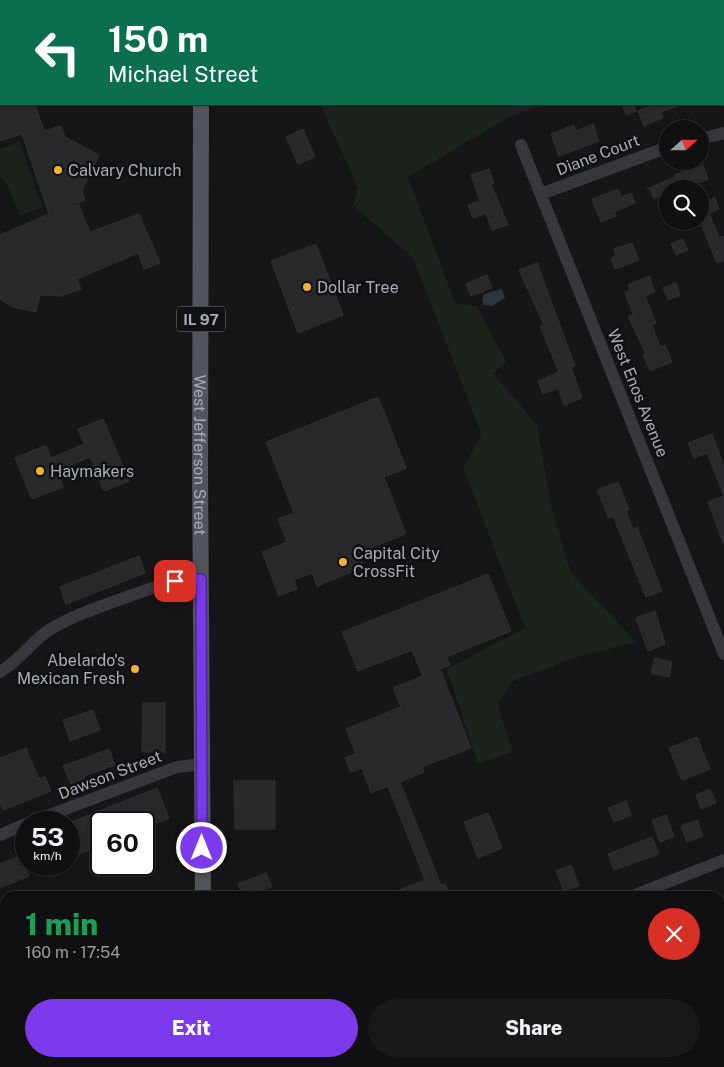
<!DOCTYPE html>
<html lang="en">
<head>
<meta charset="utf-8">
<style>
  body { margin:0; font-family:"Public Sans",sans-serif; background:#19191b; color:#f1f3f6; height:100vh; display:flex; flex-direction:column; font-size:19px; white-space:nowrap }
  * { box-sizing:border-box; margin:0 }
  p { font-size:16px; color:#9c9d9f }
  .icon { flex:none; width:28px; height:28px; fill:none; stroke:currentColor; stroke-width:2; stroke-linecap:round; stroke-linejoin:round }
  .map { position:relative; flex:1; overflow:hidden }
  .details { position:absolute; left:0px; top:891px; width:725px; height:176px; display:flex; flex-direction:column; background:#101012; border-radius:15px 15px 0 0; box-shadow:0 1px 4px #0004,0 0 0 1px #303032 }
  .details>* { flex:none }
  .top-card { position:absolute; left:0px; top:0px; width:725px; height:105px; box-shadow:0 1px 4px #0004,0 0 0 1px #303032; background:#0b6e4f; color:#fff; overflow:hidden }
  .needle { width:32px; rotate:69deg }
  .controls { position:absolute; left:659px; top:120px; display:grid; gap:10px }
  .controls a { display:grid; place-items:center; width:50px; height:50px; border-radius:50%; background:#101012; box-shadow:0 1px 4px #0004,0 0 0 1px #303032; font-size:25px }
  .speed { position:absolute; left:15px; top:811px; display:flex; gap:10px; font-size:25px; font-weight:700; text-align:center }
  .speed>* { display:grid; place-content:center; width:65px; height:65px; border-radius:50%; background:#101012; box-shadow:0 1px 4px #0004,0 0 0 1px #303032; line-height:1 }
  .speed small { font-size:12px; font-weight:400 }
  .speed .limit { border:2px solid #111; border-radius:8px; background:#fff; color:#111 }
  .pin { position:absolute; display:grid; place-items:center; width:42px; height:42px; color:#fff; margin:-21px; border-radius:10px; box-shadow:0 2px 8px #0006 }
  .me { position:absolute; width:55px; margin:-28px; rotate:0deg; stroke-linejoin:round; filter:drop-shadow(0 0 4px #0008) }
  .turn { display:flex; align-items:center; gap:18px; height:105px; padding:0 25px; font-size:22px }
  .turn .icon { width:65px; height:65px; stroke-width:2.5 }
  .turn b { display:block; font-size:35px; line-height:42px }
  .round { display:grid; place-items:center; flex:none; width:52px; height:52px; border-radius:26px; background:#19191b }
  .summary { display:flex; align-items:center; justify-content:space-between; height:85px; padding:0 25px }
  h1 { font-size:30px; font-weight:800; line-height:38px; color:#1e9e55 }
  .action { display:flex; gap:10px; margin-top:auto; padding:10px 25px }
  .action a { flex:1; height:58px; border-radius:30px; background:#7c3aed; color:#fff; font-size:20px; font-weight:800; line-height:58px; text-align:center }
  .action a+a { background:#19191b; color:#f1f3f6 }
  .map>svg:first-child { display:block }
  .green { fill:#1c231d }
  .water { fill:#2c353c }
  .building { fill:#29292c; stroke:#303034 }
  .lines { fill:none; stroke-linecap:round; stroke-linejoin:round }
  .minor { stroke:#37383d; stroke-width:12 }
  .major { stroke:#53555c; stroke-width:16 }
  .route-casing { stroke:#51269a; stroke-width:12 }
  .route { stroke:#7c3aed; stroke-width:9 }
  .poi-dot { fill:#f2b134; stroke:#111113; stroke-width:2 }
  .labels { text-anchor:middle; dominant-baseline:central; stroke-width:5; stroke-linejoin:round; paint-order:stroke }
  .shield { fill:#111113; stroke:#7b7e86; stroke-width:1 }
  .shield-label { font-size:15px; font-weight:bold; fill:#a8adb8 }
  .street-label { font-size:16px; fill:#a8adb8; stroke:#111113 }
  .poi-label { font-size:16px; fill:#a8adb8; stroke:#111113; text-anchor:start }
</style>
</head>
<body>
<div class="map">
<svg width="724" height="1067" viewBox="0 0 724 1067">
  <rect width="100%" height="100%" fill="#161618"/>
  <path class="green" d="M386,0H724V38V1H384Z
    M320,104H547L507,118L408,177L455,303L477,306L506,362L493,373L537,425L551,506L571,573L636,642L573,658L513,681L497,703L513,752L478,763L447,669L525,628L463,467L482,435L413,258L353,205L358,187Z
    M20,142L42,207L20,216L7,184L0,177V149Z"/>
  <path class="water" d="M502,289L505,298L492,306L484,305L482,301L484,294Z"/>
  <path class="building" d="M0,104H35L44,131L61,126L65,137L99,155L82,191L85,200L78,203L90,232L139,214L160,263L144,269L138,253L77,279L81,289L61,296L40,295L36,312L12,307L0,299V235L49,214L22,134L0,141Z
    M622,104H633L636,111L626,115Z
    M655,104H680L681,105L661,112L663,118L644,126L638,111Z
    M593,124L599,141L559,156L551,134L574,125L576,131Z
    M303,129L315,157L298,164L286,137Z
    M703,165L708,179L697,183L699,189H664L666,194L654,199L650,189H647L675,177L674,175Z
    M489,169L494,183L491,184L508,225L492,230L486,213L473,218L468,205L480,201L471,175Z
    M618,189L621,197L631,193L635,203L614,212L616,216L601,222L592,199Z
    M700,191L705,202L715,198L719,209L709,213L719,238L724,236V260L717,263L700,221Z
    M683,239L688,250L676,255L671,244Z
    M632,243L639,260L615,269L611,258L616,256L614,249Z
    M316,244L343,315L298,333L271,261Z
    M537,263L575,366L571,367L582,398L564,405L558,388L543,394L538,381L559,372L540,326L544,325L519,270Z
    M487,275L492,288L471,296L466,284Z
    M649,276L655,292L645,296L656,323L652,325L660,347L665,345L672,362L650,371L643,355L646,354L628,316L633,314L625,292L630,290L628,285Z
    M676,283L680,295L668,300L663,288Z
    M378,397L406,468L384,477L406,534L358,553L364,567L317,586L312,573L294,580L297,589L279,596L262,552L287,542L278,519L294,513L266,442Z
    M103,419L129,481L104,491L90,457L57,471L63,487L32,499L15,458L46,445L51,458L84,444L78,429Z
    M712,434L724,466V496L707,453L694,458L688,443Z
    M618,482L629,510L626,511L633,529L637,527L662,591L646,597L613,516L609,518L597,490Z
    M724,496V543H723L708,502Z
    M139,556L145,573L66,604L60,587Z
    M488,574L511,631L446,657L450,665L440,669L471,748L422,767L424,772L400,782L441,885L445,884L449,896H384L425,880L388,786L371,793L362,768L351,772L345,758L356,754L346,729L401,707L393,688L423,676L412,650L358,671L342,632Z
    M655,611L665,644L648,651L636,618Z
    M655,658L672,662L669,677L651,673Z
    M143,703H165V752H142Z
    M93,710L100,730L70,741L63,720Z
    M697,737L710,769L682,780L669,748Z
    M26,748L39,779L45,776L51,791L3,810L0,803V758Z
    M109,749L115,765L84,776L85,778L71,784L63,766Z
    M234,781H275V829H235Z
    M157,788L169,818L144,828V822H101V845L69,858V823Z
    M710,789L716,803L701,809L696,795Z
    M626,801L631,815L614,822L608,808Z
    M488,813L502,848L478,858L464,822Z
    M666,815L674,836L660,842L652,820Z
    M697,820L703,836L687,842L681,826Z
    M652,837L659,854L614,870L608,854Z
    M21,855L29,876L0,888V864Z
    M571,865L579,886L564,891L556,871Z
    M266,873L272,887L243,896L238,884Z"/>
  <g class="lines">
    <path class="minor" d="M69,1L72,0
      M0,28H1
      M700,139L724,133
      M521,145L724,654
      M541,194L668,147
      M0,672C19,661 31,642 49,630C80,611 127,598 160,585L175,581L201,579
      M31,822L177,767L202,764
      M0,835L26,824
      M632,896L724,860
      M461,1062L463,1067"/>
    <g class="major">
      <path d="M202,0V1"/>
      <path id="s1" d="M201,104L200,470L203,896"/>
      <path d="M213,1062V1067"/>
      <path d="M192,1067V1062"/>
    </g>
  </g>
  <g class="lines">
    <defs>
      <path id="route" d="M175,581L201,579L202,848"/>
    </defs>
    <use href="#route" class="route-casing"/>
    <use href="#route" class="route"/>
  </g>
  <g class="poi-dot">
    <circle cx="58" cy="170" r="5"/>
    <circle cx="307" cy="287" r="5"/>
    <circle cx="40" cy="471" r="5"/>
    <circle cx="343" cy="562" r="5"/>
    <circle cx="135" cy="669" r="5"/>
  </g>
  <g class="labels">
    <rect class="shield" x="177" y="306.5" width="48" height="25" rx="4"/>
    <g class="shield-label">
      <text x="201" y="319">IL 97</text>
    </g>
    <g class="street-label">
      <text transform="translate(598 155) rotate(-21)">Diane Court</text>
      <text transform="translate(638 393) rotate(68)">West Enos Avenue</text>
      <text stroke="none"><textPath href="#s1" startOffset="351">West Jefferson Street</textPath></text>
      <text transform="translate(110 775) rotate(-21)">Dawson Street</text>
    </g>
    <g class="poi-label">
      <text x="68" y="170">Calvary Church</text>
      <text x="317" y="287">Dollar Tree</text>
      <text x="50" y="471">Haymakers</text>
      <text x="353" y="553">Capital City<tspan x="353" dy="18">CrossFit</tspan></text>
      <text x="125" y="660" text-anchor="end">Abelardo's<tspan x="125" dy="18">Mexican Fresh</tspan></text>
    </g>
  </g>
</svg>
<div class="controls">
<a><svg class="needle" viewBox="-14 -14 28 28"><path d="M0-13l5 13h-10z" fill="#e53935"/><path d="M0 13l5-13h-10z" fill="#9c9d9f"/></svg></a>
<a><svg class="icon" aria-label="search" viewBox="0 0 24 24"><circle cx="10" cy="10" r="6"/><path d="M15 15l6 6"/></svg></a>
</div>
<div class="speed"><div>53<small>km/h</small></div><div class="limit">60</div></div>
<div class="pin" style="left:175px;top:581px;background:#d93025"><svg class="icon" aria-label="arrive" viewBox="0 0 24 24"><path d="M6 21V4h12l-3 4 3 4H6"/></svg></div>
<svg class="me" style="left:202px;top:848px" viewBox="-20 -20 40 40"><circle r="17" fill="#7c3aed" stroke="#fff" stroke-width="3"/><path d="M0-11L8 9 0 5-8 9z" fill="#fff"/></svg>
<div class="top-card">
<div class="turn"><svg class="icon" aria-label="left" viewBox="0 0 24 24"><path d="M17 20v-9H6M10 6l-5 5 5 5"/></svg><div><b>150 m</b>Michael Street</div></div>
</div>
<section class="details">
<div class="summary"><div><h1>1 min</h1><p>160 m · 17:54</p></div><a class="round" style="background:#d93025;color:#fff"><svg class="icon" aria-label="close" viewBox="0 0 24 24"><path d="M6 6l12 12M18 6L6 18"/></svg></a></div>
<div class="action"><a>Exit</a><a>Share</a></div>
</section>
</div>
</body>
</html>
